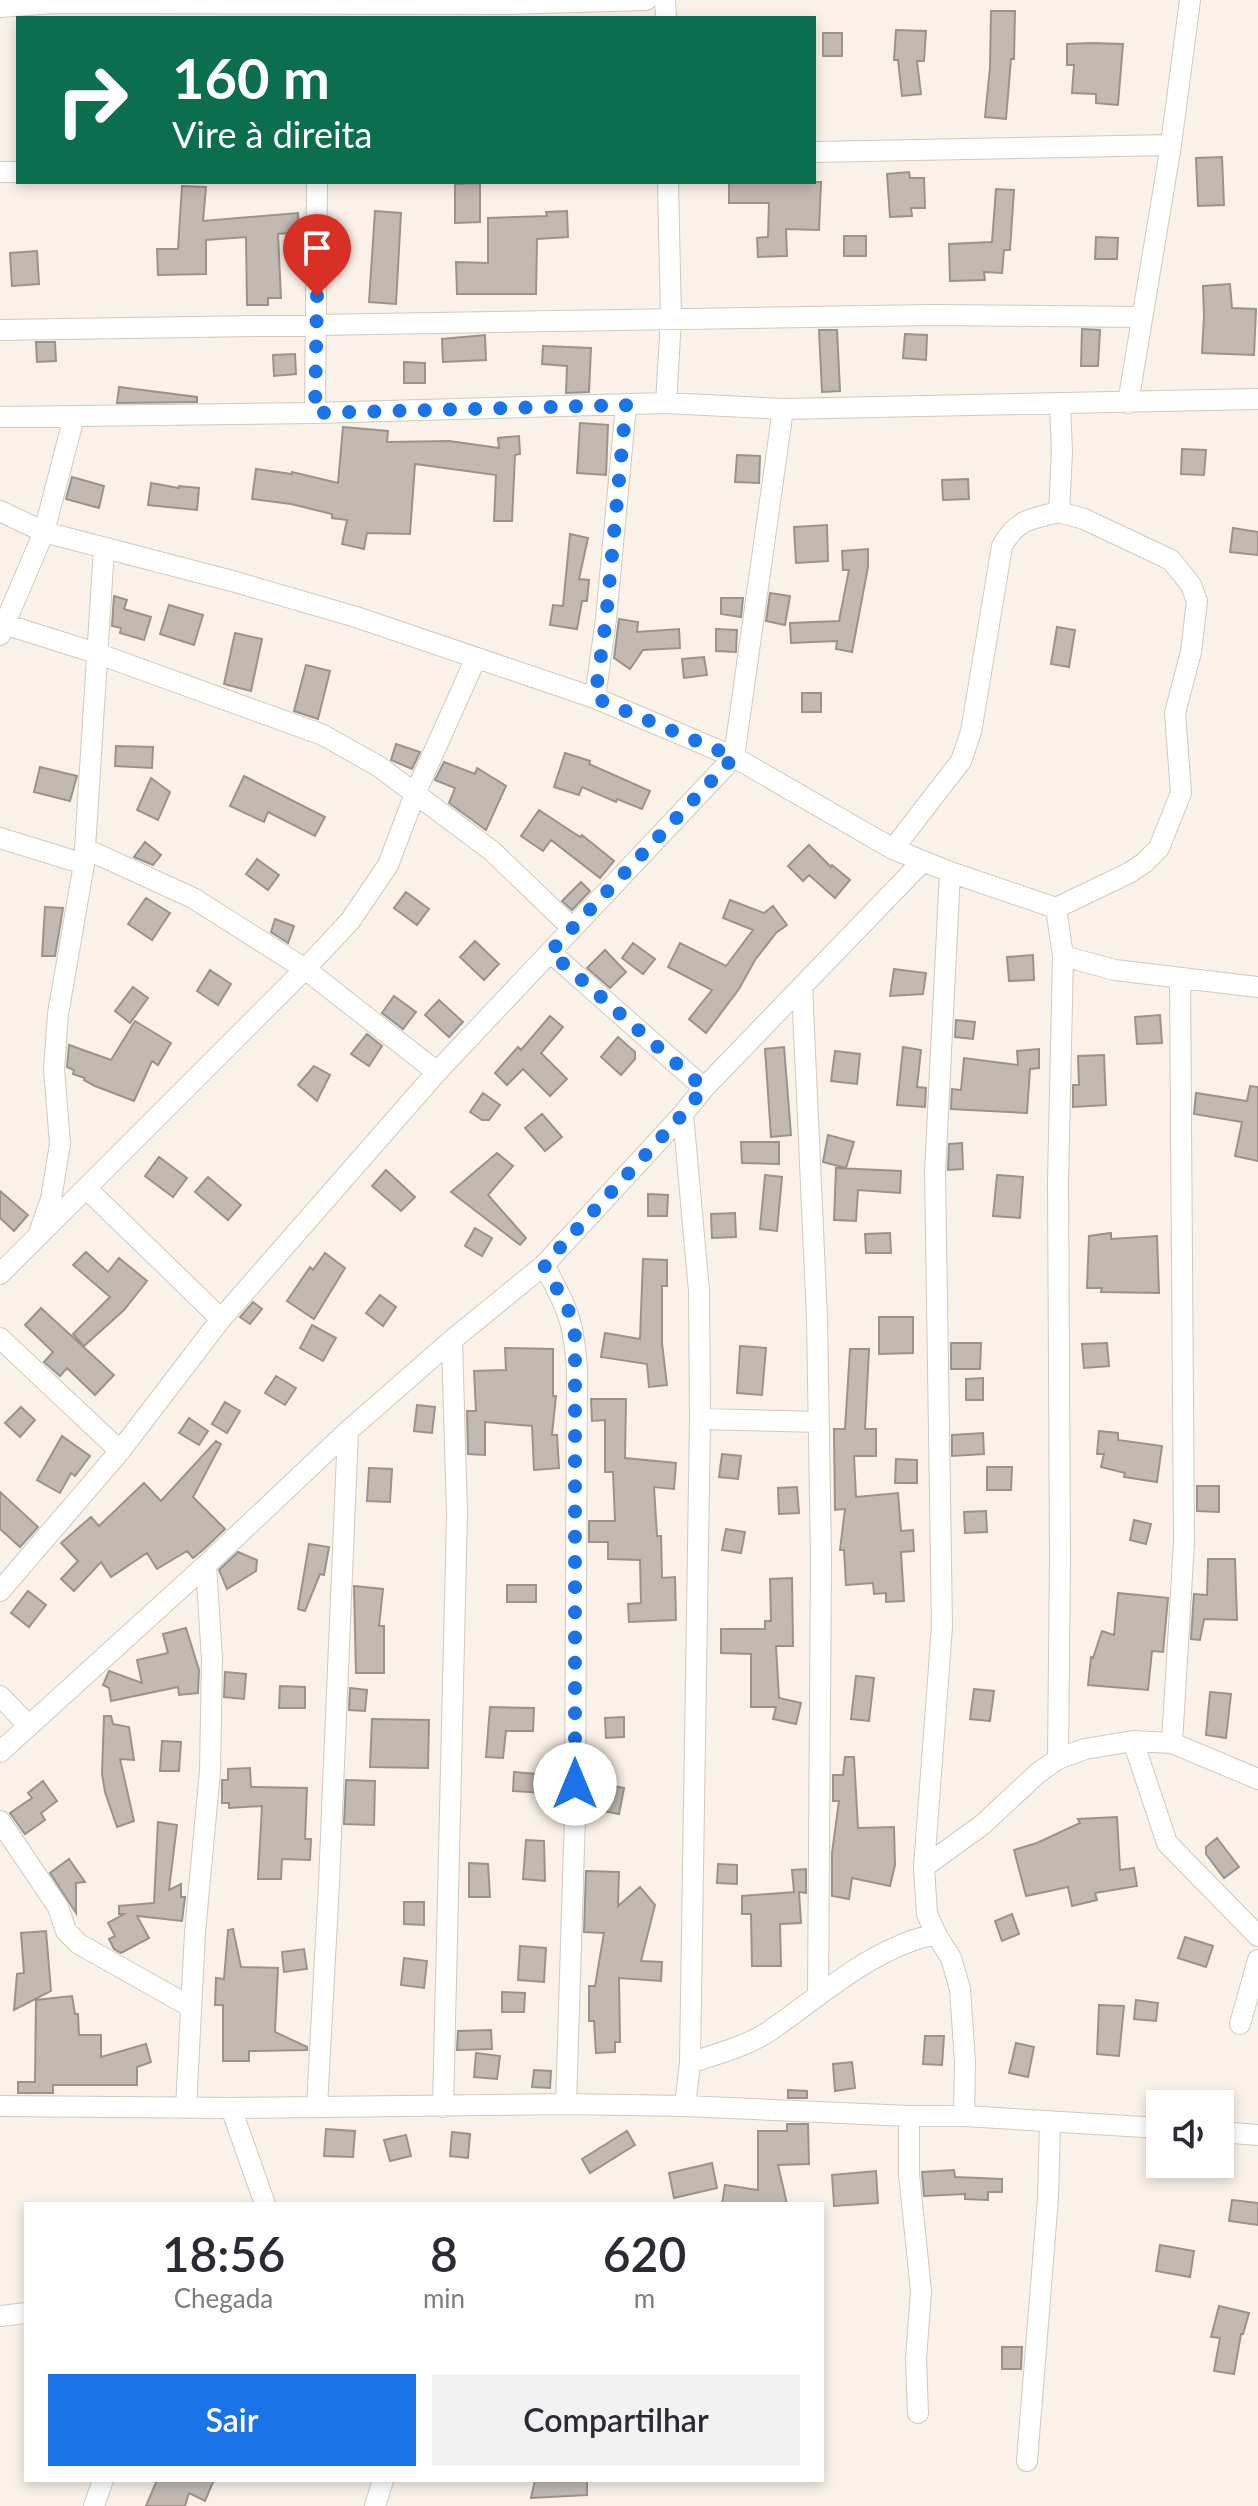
<!DOCTYPE html>
<html lang="pt">
<head>
<meta charset="utf-8">
<style>
  body { margin:0; font-family:Lato,sans-serif; background:#f2f2f3; color:#2b2b33; height:100vh; display:flex; flex-direction:column; font-size:30px; white-space:nowrap }
  * { box-sizing:border-box; margin:0 }
  p { font-size:26px; color:#7c7c81 }
  .icon { flex:none; width:44px; height:44px; fill:none; stroke:currentColor; stroke-width:2; stroke-linecap:round; stroke-linejoin:round }
  .map { position:relative; flex:1; overflow:hidden }
  .drawer { position:absolute; left:24px; top:2202px; width:800px; height:280px; display:flex; flex-direction:column; background:#fff; border-radius:0px; box-shadow:0 4px 12px #0003 }
  .drawer>* { flex:none }
  .guide { position:absolute; left:16px; top:16px; width:800px; height:168px; border-radius:0px; box-shadow:0 4px 12px #0003; background:#0b6e4f; color:#fff; overflow:hidden }
  .controls { position:absolute; left:1146px; top:2090px; display:grid; gap:16px }
  .controls a { display:grid; place-items:center; width:88px; height:88px; border-radius:0px; background:#fff; box-shadow:0 4px 12px #0003; font-size:40px }
  .pin { position:absolute; display:grid; place-items:center; width:68px; height:68px; color:#fff; margin:-82px -34px; border-radius:50% 50% 50% 0; rotate:-45deg; box-shadow:0 0 8px #0007 }
  .pin .icon { rotate:45deg }
  .me { position:absolute; width:88px; margin:-44px; rotate:0deg; stroke-linejoin:round; filter:drop-shadow(0 0 6px #0008) }
  .turn { display:flex; align-items:center; gap:28px; height:168px; padding:0 24px; font-size:36px }
  .turn .icon { width:104px; height:104px; stroke-width:2.5 }
  .turn b { display:block; font-size:56px; line-height:68px }
  .eta { display:flex; justify-content:space-evenly; align-items:center; height:136px; text-align:center }
  .eta b { font-size:48px; font-weight:600; line-height:56px }
  .action { display:flex; gap:16px; margin-top:auto; padding:16px 24px }
  .action a { flex:1; height:92px; border-radius:0px; background:#1a73e8; color:#fff; font-size:32px; font-weight:600; line-height:92px; text-align:center }
  .action a+a { background:#f2f2f3; color:#2b2b33 }
  .map>svg:first-child { display:block }
  .building { fill:#c2bab2; stroke:#9b938b; stroke-width:2 }
  .lines { fill:none; stroke-linecap:round; stroke-linejoin:round }
  .street-casing { stroke:#d0c9c0; stroke-width:22 }
  .street { stroke:#fff; stroke-width:20 }
  .route { stroke:#1a73e8; stroke-width:14; stroke-dasharray:0 25.2 }
</style>
</head>
<body>
<div class="map">
<svg width="1258" height="2506" viewBox="0 0 1258 2506">
  <rect width="100%" height="100%" fill="#faf2e9"/>
  <path class="building" d="M991,11H1015L1014,59H1011L1006,119L985,117L990,68Z
    M896,30L926,31L924,61H917L921,94L902,96L898,60H894Z
    M823,33H842V56H823Z
    M1092,43L1123,44L1118,105L1096,103V94L1072,93L1074,65H1067V44Z
    M1222,157L1224,205L1198,206L1196,158Z
    M909,172L910,178H924L925,208H911L912,216L890,217L887,174Z
    M729,182H821L819,230L786,229L787,256L758,257L757,238L768,237L769,203H729Z
    M480,183V222L455,223V184Z
    M182,186L206,187L203,221L298,213L299,232L278,234L281,298H268V305H247L246,237L206,240V274L158,275L157,249H178Z
    M996,189L1014,190L1010,250H1004L1002,273L984,272L985,280L950,281L949,244L992,242Z
    M375,211L401,213L396,304L369,302Z
    M567,211L568,237L537,239L536,294H457L456,262L488,263V218L547,216L546,212Z
    M844,236H866V256H844Z
    M1096,237L1118,238L1117,259H1095Z
    M37,251L39,284L12,286L10,253Z
    M1230,284L1232,308L1256,309L1254,355L1202,353L1204,316L1203,286Z
    M1082,329L1100,330L1098,366H1081Z
    M819,330H837L840,391L822,392Z
    M905,334L927,335L926,360L903,358Z
    M485,335L486,360L443,362L442,339Z
    M36,342H55L56,361L37,362Z
    M543,346L591,348L589,392L566,393L567,366L542,364Z
    M295,354L296,374L274,376L273,355Z
    M404,362L425,363V383H404Z
    M119,387L197,397V402L117,403Z
    M580,423L608,425L606,475L577,473Z
    M343,427L388,431L387,442L449,441L499,448L498,438L519,436L520,454L515,455L512,521H494L496,475L415,464L410,534L367,533L364,549L342,544L347,520L332,518V514L291,504L252,499L256,469L292,474V472L338,483Z
    M1182,449L1206,450L1204,475L1181,474Z
    M737,455L760,456L759,483L735,482Z
    M72,477L104,486L99,508L66,499Z
    M968,479L969,499L943,500L942,480Z
    M151,483L179,488V486L199,488L197,510L148,505Z
    M827,525L828,561L796,563L794,527Z
    M1233,528L1258,532V555L1230,552Z
    M570,534L588,538L579,579L589,580L587,601H582L577,629L550,625L553,605L563,606Z
    M868,549V567L852,652L836,649L837,641L791,643L790,623L839,621L849,570H843L842,551Z
    M770,593L790,596L785,625L766,621Z
    M114,596L127,600L124,609L151,617L144,640L120,633L121,628L112,626Z
    M721,598H743L741,617L721,614Z
    M169,605L203,615L194,645L160,634Z
    M619,619L638,622L637,632L679,629L680,648L643,650L630,669L614,658Z
    M1057,627L1075,630L1069,667L1051,664Z
    M716,629L737,630L736,652L716,651Z
    M235,633L262,639L251,691L224,684Z
    M704,657L707,675L684,678L682,659Z
    M306,665L330,671L318,719L294,711Z
    M802,693H821V712H802Z
    M396,744L420,752L412,769L391,760Z
    M116,746L153,747L152,768L115,766Z
    M565,753L590,761L589,764L650,791L642,809L617,799L616,802L582,787L579,795L554,787Z
    M444,762L475,774L477,768L506,786L486,830L449,803L455,788L435,780Z
    M40,767L77,776L70,801L34,792Z
    M244,776L325,817L315,836L268,812L264,822L230,806Z
    M151,778L170,792L158,820L137,810Z
    M539,810L580,837L582,835L614,861L600,878L551,840L543,851L521,836Z
    M145,842L161,855L153,865L134,857Z
    M809,845L831,867L832,865L850,880L835,898L809,875L803,881L788,866Z
    M257,859L279,875L268,890L246,874Z
    M581,882L590,891L572,910L562,901Z
    M406,892L429,909L417,925L394,908Z
    M146,898L170,913L152,940L128,924Z
    M730,900L764,913L773,906L787,925L776,933L755,960L739,989L706,1033L689,1019L712,990L668,967L680,943L726,966L753,930L723,918Z
    M45,907L63,908L55,956H42Z
    M275,919L294,926L288,943L271,932Z
    M475,941L499,964L484,980L460,957Z
    M633,943L655,959L643,974L622,958Z
    M605,950L626,972L610,988L587,968Z
    M1033,955L1034,980L1009,981L1007,957Z
    M894,969L926,973L923,994L890,996Z
    M210,970L231,984L218,1005L197,991Z
    M133,987L148,998L130,1023L115,1011Z
    M394,996L416,1012L403,1029L382,1013Z
    M439,1000L463,1022L449,1037L425,1015Z
    M1160,1015L1162,1043L1137,1044L1135,1017Z
    M550,1016L563,1027L541,1053L567,1079L550,1096L523,1069L507,1085L495,1073L518,1047L521,1050Z
    M956,1020L975,1022L973,1039L955,1037Z
    M135,1021L171,1043L158,1065L152,1061L134,1101L95,1086L84,1080L85,1078L73,1074L74,1070L67,1067L69,1045L111,1060Z
    M367,1034L382,1046L369,1066L351,1054Z
    M618,1037L635,1052V1059L621,1075L601,1057Z
    M784,1047L791,1135L771,1137L765,1049Z
    M903,1047L921,1050L917,1087L926,1088L925,1107L897,1105Z
    M1039,1049V1068L1030,1069L1027,1113L951,1109L952,1089L961,1090L964,1058L1018,1065L1017,1051Z
    M835,1051L860,1054L857,1084L831,1081Z
    M1104,1055L1106,1105L1073,1107V1085H1079L1078,1056Z
    M314,1066L330,1075L317,1101L298,1085Z
    M1250,1086L1258,1087V1161L1235,1156L1242,1122L1194,1114L1196,1093L1247,1101Z
    M483,1093L500,1105L489,1120H482L470,1112Z
    M542,1114L562,1137L545,1151L525,1128Z
    M828,1135L854,1142L846,1168L823,1162Z
    M741,1142H779V1164L742,1163Z
    M962,1143L963,1169L948,1170L949,1144Z
    M497,1153L513,1166L488,1195L526,1238L520,1245L451,1192Z
    M159,1157L187,1178L173,1197L145,1176Z
    M836,1168L901,1171L900,1193L858,1190L856,1221L834,1220Z
    M386,1170L415,1197L401,1211L372,1186Z
    M765,1175L782,1177L777,1231L760,1229Z
    M997,1175L1023,1177L1020,1218L993,1216Z
    M208,1177L241,1205L228,1220L195,1192Z
    M0,1191L28,1215L14,1231L0,1218Z
    M648,1194L668,1195L667,1216H648Z
    M735,1213L736,1237L712,1238L711,1214Z
    M475,1228L492,1238L482,1256L465,1246Z
    M890,1233L891,1253H866L865,1234Z
    M1111,1233V1239L1157,1236L1159,1293L1101,1292L1102,1288H1087L1089,1236Z
    M86,1252L108,1272L119,1258L147,1281L124,1310L84,1346L73,1334L110,1297L73,1265Z
    M325,1253L345,1268L314,1319L287,1301L310,1267L313,1270Z
    M643,1259L667,1260V1286H662V1343L667,1385L649,1387L647,1364L601,1357L605,1333L640,1339Z
    M380,1295L396,1307L383,1326L366,1313Z
    M253,1302L262,1309L250,1324L240,1317Z
    M41,1308L114,1375L95,1395L67,1368L60,1376L44,1362L53,1352L25,1325Z
    M879,1317H913V1353L879,1354Z
    M312,1325L336,1338L323,1361L300,1348Z
    M951,1343H981L980,1369H951Z
    M1107,1343L1109,1366L1084,1368L1082,1344Z
    M740,1346L766,1348L762,1395L737,1393Z
    M505,1348L553,1349V1396H556L552,1435H557L559,1468L534,1470L532,1426L485,1422V1455L468,1454L467,1411H476L474,1371L506,1370Z
    M850,1349H869L865,1429H876V1456H854L856,1497L898,1493L901,1531L913,1530L914,1551L901,1552L904,1601L886,1602V1593L874,1594L873,1583L846,1585L844,1550H840L845,1509L835,1510L834,1429H845Z
    M276,1376L296,1388L285,1405L265,1393Z
    M983,1378V1400H966V1379Z
    M591,1399H626L625,1458L676,1463L674,1489L654,1487L657,1536H661L662,1578L675,1577L676,1620L629,1622L628,1604L641,1603L640,1560L608,1559V1542H589V1521H615L613,1472H605V1420L592,1421Z
    M225,1402L240,1411L227,1433L212,1424Z
    M417,1405L435,1407L432,1433L414,1431Z
    M21,1407L35,1420L20,1437L5,1423Z
    M189,1418L208,1431L199,1445L179,1433Z
    M1099,1431L1118,1433V1440L1162,1446L1157,1482L1124,1477L1125,1473L1101,1467L1104,1454H1097Z
    M983,1433L984,1454L952,1456V1435Z
    M62,1436L90,1456L75,1476L71,1473L60,1493L37,1480Z
    M216,1441L221,1444L193,1497L225,1529L204,1549L193,1558L187,1551L157,1569L147,1553L111,1577L101,1562L74,1591L61,1579L78,1561L61,1543L91,1517L99,1526L144,1483L161,1501Z
    M722,1454L741,1456L738,1479L719,1477Z
    M896,1459L917,1460V1483H895Z
    M987,1467H1012L1011,1490H987Z
    M369,1468L392,1469L390,1502L367,1501Z
    M1197,1486H1219V1512L1197,1511Z
    M797,1487L799,1513L779,1514L778,1488Z
    M0,1492L38,1527L20,1547L0,1529Z
    M986,1511L987,1532L965,1533L964,1512Z
    M1134,1520L1151,1524L1146,1544L1130,1540Z
    M726,1529L745,1532L741,1553L722,1550Z
    M309,1544L329,1547L324,1575L320,1574L305,1611L298,1609Z
    M238,1552L257,1560L256,1571L227,1589L219,1570Z
    M1208,1559H1235L1237,1620L1204,1619L1200,1640L1191,1639L1194,1594L1207,1595Z
    M792,1578L793,1646H776L779,1698L801,1703L796,1724L773,1719L776,1707H751V1654L721,1653V1629H765V1621H771L770,1579Z
    M507,1585H536V1602H507Z
    M354,1586L383,1589L379,1626H384V1673H356Z
    M28,1591L46,1605L29,1627L11,1613Z
    M1118,1593L1168,1598L1163,1652L1152,1651L1148,1690L1088,1685L1091,1657L1093,1658L1102,1631L1114,1635Z
    M186,1628L199,1670L198,1693L179,1695L178,1687L111,1701L109,1688L103,1685L109,1671L142,1683L137,1660L168,1653L163,1634Z
    M225,1672L246,1674L244,1699L224,1697Z
    M856,1676L874,1678L869,1721L851,1719Z
    M280,1686L305,1687V1708H279Z
    M350,1688L367,1690L365,1711L349,1710Z
    M974,1689L994,1691L990,1721L970,1719Z
    M1210,1692L1231,1694L1226,1738L1206,1735Z
    M490,1707L534,1708L533,1731H506L503,1758L486,1757Z
    M104,1716H111L113,1724L129,1727L134,1760L120,1759L134,1821L117,1827L105,1792L102,1774Z
    M624,1717V1737L606,1738L605,1718Z
    M372,1719L429,1720L428,1768L370,1767Z
    M162,1741L181,1742L179,1771H160Z
    M845,1757H854L858,1828L894,1827L895,1865L890,1886L852,1878L849,1899L832,1896V1853L839,1801H833V1775H843Z
    M250,1768L251,1787L307,1788L305,1839H311L310,1860L282,1859L281,1879H258L262,1806L229,1808V1803H222V1780H228V1769Z
    M514,1772L547,1775L546,1793L513,1791Z
    M346,1780L375,1781L374,1825L344,1824Z
    M43,1781L57,1801L41,1813L45,1820L25,1834L10,1813L32,1798L28,1793Z
    M604,1784L624,1788L619,1814L598,1810Z
    M1117,1817L1120,1870L1134,1868L1137,1886L1095,1893L1097,1900L1072,1906L1068,1887L1026,1896L1014,1850L1037,1843L1080,1823L1078,1819Z
    M158,1822L177,1825L169,1890L181,1884V1897H185L182,1921L137,1916L149,1938L121,1953L114,1949L109,1939L115,1936L108,1923L124,1914H119V1906L154,1903Z
    M1217,1838L1239,1867L1224,1878L1206,1854V1847Z
    M526,1840L544,1841L545,1881L523,1879Z
    M69,1859L85,1882L76,1883V1913L50,1873Z
    M469,1863L488,1864L490,1897H469Z
    M718,1864L737,1865V1884L717,1883Z
    M806,1869V1893L799,1892L801,1923L780,1924L781,1966H752L751,1914H742V1896L794,1892L792,1870Z
    M586,1871L619,1872L618,1906L640,1887L655,1905L641,1961L662,1962L661,1981L619,1978L620,2042H615V2052L596,2053L594,2021H589V1986H595L604,1933L584,1932Z
    M404,1902H424V1925L404,1924Z
    M1012,1914L1019,1934L1002,1941L995,1921Z
    M233,1929L241,1967L278,1968L275,2032L307,2047V2050L249,2051V2061H223V2005H215L216,1978L224,1979L228,1930Z
    M46,1931L51,1991L14,2010L17,1974L24,1973L21,1933Z
    M1185,1937L1213,1946L1206,1967L1178,1958Z
    M520,1946L546,1948L544,1982L518,1980Z
    M304,1949L307,1969L284,1972L282,1952Z
    M404,1958L427,1961L424,1988L401,1985Z
    M502,1992L525,1993L524,2012H502Z
    M72,1996L75,2014H78L79,2035H101V2057L146,2044L151,2062L137,2067V2085H53V2093H18V2082H35L36,2000Z
    M1136,2000L1158,2003L1156,2021L1134,2019Z
    M1099,2005L1124,2006L1119,2056L1097,2054Z
    M491,2030L492,2049L457,2050L458,2031Z
    M925,2036H944L942,2065L923,2064Z
    M1016,2043L1034,2047L1028,2077L1009,2073Z
    M476,2053L500,2056L497,2079L474,2077Z
    M852,2062L855,2088L835,2091L833,2064Z
    M534,2070L551,2071L550,2088L532,2087Z
    M788,2090L807,2091V2098H788Z
    M787,2124H808L809,2164L778,2165L787,2204H722L725,2185L758,2190V2131H787Z
    M326,2129L355,2131L353,2157L324,2156Z
    M627,2131L635,2145L590,2173L582,2159Z
    M452,2132L470,2134L468,2158L450,2156Z
    M406,2135L411,2156L390,2161L384,2140Z
    M712,2163L717,2188L674,2198L669,2173Z
    M954,2170L955,2177L1002,2179V2192H988V2200L965,2199V2194L924,2196L922,2172Z
    M876,2171L878,2203L834,2206L832,2175Z
    M1232,2200L1258,2203V2225L1229,2221Z
    M1160,2245L1194,2251L1190,2277L1156,2271Z
    M1219,2306L1249,2313L1243,2334H1241L1234,2374L1214,2371L1220,2338L1211,2337Z
    M1002,2347H1022L1021,2369H1002Z
    M157,2480H214L205,2501L189,2493L185,2506H146Z
    M535,2480H587V2495L531,2498Z"/>
  <g class="lines">
    <defs>
      <path id="street" d="M665,0L666,18
        M0,7L56,3L506,4L646,0
        M814,152L1171,145
        M0,172H18
        M0,330L933,315L1142,317
        M666,403L671,319L668,182
        M1128,403L1171,145L1190,0
        M315,413L317,182
        M0,417L315,413L666,403L783,409L1258,399
        M0,511L44,532L232,581L356,617L595,698L734,757L893,849L950,872L1056,908L1063,956L1115,970L1258,987
        M4,624L96,653L323,735L378,766L492,851L572,928
        M0,635L44,532L74,417
        M595,698L606,619L626,405
        M0,838L84,864
        M86,849L193,898L305,969L437,1072
        M893,849L961,761L971,732L1002,546C1017,519 1031,519 1059,512
        M950,872L935,1172L942,1627L924,1867L927,1914L936,1934L951,1958L960,1989L965,2062L964,2116
        M1056,908L1129,873L1144,863L1159,848L1181,793L1175,713L1191,652L1197,601L1191,585L1171,560L1084,519L1059,512L1062,452L1060,403
        M550,952L704,1088
        M802,986L817,1318L821,1558L818,1996
        M683,1114L699,1291L700,1419L690,2063L685,2106
        M86,1188L221,1319
        M40,1230L51,1199L60,1144L54,1069L58,1014L84,864L104,548
        M544,1265C567,1307 574,1321 577,1370L575,1816L566,2104
        M0,1274L305,969L350,921L388,865L415,794L476,658
        M0,1338L120,1451
        M700,1419L819,1422
        M0,1591L120,1451L221,1319L437,1072L734,757L783,409
        M0,1696L29,1726
        M1133,1741L1167,1843L1258,1936
        M1172,1743L1184,1542L1180,979
        M0,1752L206,1565L348,1431L452,1340L544,1265L683,1114L704,1088L922,862
        M1058,1759L1060,1557L1058,1182L1063,956
        M0,1821L58,1907L66,1931L79,1944L191,2007
        M924,1867L982,1825L1038,1773L1058,1759L1085,1749L1133,1741L1172,1743L1258,1779
        M1240,2024L1258,1960
        M690,2063C716,2054 748,2046 771,2030C823,1994 873,1947 936,1934
        M0,2106L231,2108L566,2104L685,2106L909,2116H964L1160,2128
        M317,2107L329,1883L348,1431
        M443,2107L457,1515L452,1340
        M186,2108L195,1932L210,1771L212,1659L206,1565
        M231,2108L265,2204
        M909,2116V2174L921,2291L916,2359L918,2413
        M1220,2132L1258,2135
        M0,2316L26,2313
        M1027,2461L1048,2198L1050,2121
        M94,2506L103,2480
        M375,2506L383,2480"/>
    </defs>
    <use href="#street" class="street-casing"/>
    <use href="#street" class="street"/>
  </g>
  <g class="lines">
    <path class="route" d="M317,296L315,413L626,405L606,619L595,698L734,757L550,952L704,1088L683,1114L544,1265L568,1309L575,1336V1784"/>
  </g>
</svg>
<div class="controls">
<a><svg class="icon" aria-label="sound" viewBox="0 0 24 24"><path d="M4 9h4l5-4v14l-5-4H4zM17 9q2 3 0 6"/></svg></a>
</div>
<div class="pin" style="left:317px;top:296px;background:#d93025"><svg class="icon" aria-label="arrive" viewBox="0 0 24 24"><path d="M6 21V4h12l-3 4 3 4H6"/></svg></div>
<svg class="me" style="left:575px;top:1784px" viewBox="-20 -20 40 40"><circle r="19" fill="#fff"/><path d="M0-13L10 11 0 6-10 11z" fill="#1a73e8"/></svg>
<div class="guide">
<div class="turn"><svg class="icon" aria-label="right" viewBox="0 0 24 24"><path d="M7 20v-9h11M14 6l5 5-5 5"/></svg><div><b>160 m</b>Vire à direita</div></div>
</div>
<section class="drawer">
<div class="eta">
<div><b>18:56</b><p>Chegada</p></div>
<div><b>8</b><p>min</p></div>
<div><b>620</b><p>m</p></div>
</div>
<div class="action"><a>Sair</a><a>Compartilhar</a></div>
</section>
</div>
</body>
</html>
